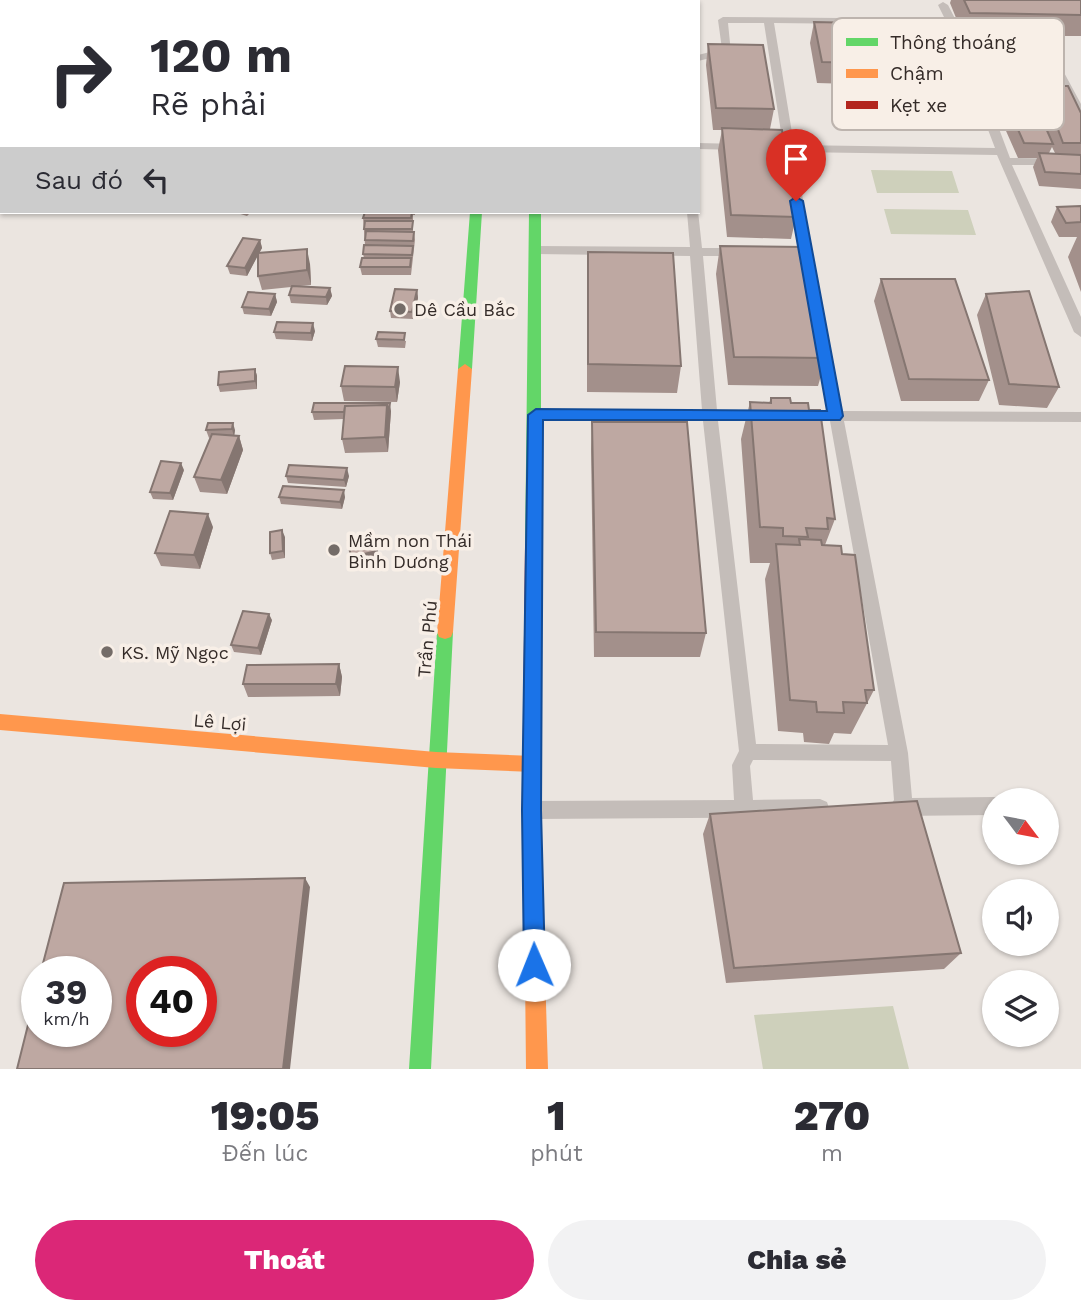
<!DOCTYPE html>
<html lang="vi">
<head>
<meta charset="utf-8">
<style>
  body { margin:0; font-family:"Work Sans",sans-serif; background:#f2f2f3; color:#2b2b33; height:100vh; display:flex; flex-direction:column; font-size:26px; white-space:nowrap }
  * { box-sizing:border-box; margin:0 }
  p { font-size:23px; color:#7c7c81 }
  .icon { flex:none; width:38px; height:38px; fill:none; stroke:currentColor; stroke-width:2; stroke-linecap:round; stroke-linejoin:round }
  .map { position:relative; height:1069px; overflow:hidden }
  .drawer { display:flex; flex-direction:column; background:#fff; flex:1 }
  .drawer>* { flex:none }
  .banner { position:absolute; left:0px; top:0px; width:700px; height:214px; box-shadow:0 2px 5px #0004; background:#fff; color:#2b2b33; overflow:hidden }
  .needle { width:46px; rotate:122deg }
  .buttons { position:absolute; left:982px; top:788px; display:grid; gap:14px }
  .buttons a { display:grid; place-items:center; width:77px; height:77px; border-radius:50%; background:#fff; box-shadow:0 2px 5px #0004; font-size:35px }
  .speed { position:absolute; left:21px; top:956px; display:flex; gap:14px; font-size:35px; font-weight:700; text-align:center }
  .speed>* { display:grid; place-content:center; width:91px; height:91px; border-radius:50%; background:#fff; box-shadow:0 2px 5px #0004; line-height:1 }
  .speed small { font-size:18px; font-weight:400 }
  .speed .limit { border:10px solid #d22; background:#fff; color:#111 }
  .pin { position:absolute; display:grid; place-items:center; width:60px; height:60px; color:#fff; margin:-72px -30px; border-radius:50% 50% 50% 0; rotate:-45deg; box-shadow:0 0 7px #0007 }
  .pin .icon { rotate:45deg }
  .me { position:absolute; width:77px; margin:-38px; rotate:359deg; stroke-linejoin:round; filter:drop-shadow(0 0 5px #0008) }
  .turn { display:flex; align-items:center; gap:24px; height:147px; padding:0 35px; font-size:32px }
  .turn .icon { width:91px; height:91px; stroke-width:2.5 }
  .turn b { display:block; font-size:49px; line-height:60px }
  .then { display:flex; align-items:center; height:66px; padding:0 35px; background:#0003; gap:14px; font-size:26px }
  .eta { display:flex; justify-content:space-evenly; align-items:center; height:119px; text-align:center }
  .eta b { font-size:42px; font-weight:800; line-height:49px }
  .action { display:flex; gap:14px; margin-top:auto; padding:14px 35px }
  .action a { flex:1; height:80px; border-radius:42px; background:#db2777; color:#fff; font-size:28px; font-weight:800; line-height:80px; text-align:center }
  .action a+a { background:#f2f2f3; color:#2b2b33 }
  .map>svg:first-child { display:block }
  .green { fill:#ced0bb }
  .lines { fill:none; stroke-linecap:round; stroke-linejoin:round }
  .lane { fill:#c4bdb9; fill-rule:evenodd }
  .street { fill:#c4bdb9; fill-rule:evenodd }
  .fast { fill:#63d668; fill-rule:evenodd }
  .slow { fill:#ff974d; fill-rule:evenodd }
  .jam { fill:#b3261e; fill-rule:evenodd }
  .wall { fill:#a3908b; fill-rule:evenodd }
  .shaded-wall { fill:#857671 }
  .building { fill:#bea8a2; stroke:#857671; stroke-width:2; fill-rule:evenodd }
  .route { fill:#1a73e8; stroke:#114b97; stroke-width:2 }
  .poi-dot { fill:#746c68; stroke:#f8efe7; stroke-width:2.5 }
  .labels { text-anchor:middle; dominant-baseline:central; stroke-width:7; stroke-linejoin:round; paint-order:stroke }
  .poi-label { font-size:18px; fill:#342b28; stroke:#f8efe7; text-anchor:start }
  .street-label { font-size:18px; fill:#342b28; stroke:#f8efe7 }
  .key { fill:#f8efe7; stroke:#bdb4ae; stroke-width:2 }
  .key-label { font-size:19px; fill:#342b28 }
</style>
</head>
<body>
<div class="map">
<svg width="1081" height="1069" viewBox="0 0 1081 1069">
  <rect width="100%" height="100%" fill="#ebe5e0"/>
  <path class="green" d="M871,170L952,171L959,193H877Z
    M884,209L968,210L976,235L891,234Z
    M893,1006L909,1069H763L754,1015Z"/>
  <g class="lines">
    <path class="lane" d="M943,2L948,5L965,38H1003L1008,41L1003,44H967L984,88H1062L1044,54L1049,51L1054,54L1081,104V117L1075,114L1064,92L1059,94H986L1010,158L1081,159V165H1012L1081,317V337L1074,332L997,155L795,152L814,266L808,270L803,269L784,152L771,148L783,145L764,23H728L731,53L698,61V55L722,49L718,20L723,17L945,19L938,5ZM774,23L948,25L995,148L794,145Z
      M698,143L740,144L746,147L740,150L698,149Z
      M698,211L702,248H740L746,252L740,256H703L717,410L768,411L775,416L768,421H718L756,744L888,745L830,421H801L794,416L801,411H828L815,340L817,337H827L829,340L842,411L1081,412V422L844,421L908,753L912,798L994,797L1001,800H994V815L898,816L891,813L889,807L894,800L891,761L753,760L750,766L753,800L820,799L827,802L829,808L827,814L820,817L534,819L527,816L525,810L527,804L534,801L734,800L732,765L739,751L703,421L536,420L529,415L536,410H702L690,256L535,254L529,250L535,246L690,247L687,212Z"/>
    <path class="street" d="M166,0H184L165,2Z
      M0,44H2V56H0Z
      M0,117H2V129H0Z"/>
    <path class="fast" d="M478,0H488V2H478Z
      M470,212H482L472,369L465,374L458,369Z
      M529,212H541V548L539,553H527L525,548Z
      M445,625L451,627L453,632L431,1069H409L437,632L439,627Z"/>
    <path class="slow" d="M528,0H538V2H528Z
      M465,364L472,369L453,632L451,637L445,639L439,637L437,632L458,369Z
      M0,714L436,752L533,756L539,758L542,764L539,770L533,772L436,768L0,730Z
      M535,961L542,964L545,971L548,1069H526L525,971L528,964Z"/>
    <path class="jam" d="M533,542L539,543L541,548L540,810L545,971L542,978L535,981L528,978L525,971L522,810L525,548L527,543Z"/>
  </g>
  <path class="wall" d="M243,0H277V2H243Z
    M340,0H363L362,2H340Z
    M951,0H1081V36H1047L1063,65L1054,86L1081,113V189L1039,186L1033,167L1037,158H1018L991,97L996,85L980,50L986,35H963L950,3ZM1027,86H1042L1036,100L1043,122ZM1052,147L1055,153H1049Z
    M814,22L959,65L952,87L817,83L810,43Z
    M708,44L774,109L770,129L796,217L791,239L727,237L718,150L722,130H713L706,65Z
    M1081,206V292L1068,257L1077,237H1059L1051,222L1057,207Z
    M234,212H251L247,216Z
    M365,212H415V215H413V232H414L415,240L411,275H362L360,267L364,258L363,254L365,245L363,218Z
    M260,240L262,248L259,253L310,264L311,285L300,286L330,288L332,296L327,305L291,303L289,295L291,287L262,290L258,276V254L247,276L230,274L227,266Z
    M720,246L826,358L818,386L728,385L716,274Z
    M588,252L681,366L677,393L587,392V280Z
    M881,279L989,380L979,401H901L874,301Z
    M417,290L418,298L413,319L391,318L390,311Z
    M275,294L277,302L271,316L244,314L242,307Z
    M986,294L1059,387L1047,408L999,405L977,315Z
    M315,331L312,341L276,339L274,332Z
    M376,339L406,341L405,348L378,347Z
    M255,369L257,376V389L220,392L218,385Z
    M400,382L397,402L344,401L341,386Z
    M771,398L791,403L809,410L835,519L825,545L842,554L874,690L851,734L834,733L829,744L804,742L803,733L778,731L765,579L770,563H750L741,439L750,402L769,403Z
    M391,411L388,452L345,453L342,439L344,419L314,420L312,412Z
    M592,422L706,633L700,657H594L591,449Z
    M208,423L235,430L234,436H239L243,450L227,494L200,492L194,477L211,437L209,438L206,430Z
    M184,470L173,500L153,499L150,492Z
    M286,476H349L346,487L288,483Z
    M279,497H345L342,509L281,504Z
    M213,527L200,569L161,566L155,553Z
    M285,537V558L272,560L270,553Z
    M272,620L261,655L234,652L231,645Z
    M339,664L342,677L340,696L248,697L243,684Z
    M710,814L961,953L944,969L726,983L703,834Z"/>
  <path class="shaded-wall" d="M2,159V185L0,188V162Z
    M260,240L262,248L247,276L245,268Z
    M307,249L310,264L311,285L307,270Z
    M330,288L332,296L327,305L326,297Z
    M417,290L418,298L413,319L412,312Z
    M275,294L277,302L271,316L269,309Z
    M313,323L315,331L312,341L311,333Z
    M398,367L400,382L397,402L395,387Z
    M255,369L257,376V389L255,381Z
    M390,403L391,411L388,452L385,437L387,405Z
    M233,423L235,430L234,437L232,429Z
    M239,436L243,450L227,494L221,480Z
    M181,463L184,470L173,500L170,493Z
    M347,468L349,476L346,487L344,480Z
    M344,490L345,497L342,509L340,502Z
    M208,514L213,527L200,569L194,555Z
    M282,530L285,537V558L283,551Z
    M377,551L378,558L353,564L351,557Z
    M269,614L272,620L261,655L258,648Z
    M339,664L342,677L340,696L336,684Z
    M305,878L310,887L290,1069H283Z"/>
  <path class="building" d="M381,0L395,1L380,2Z
    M582,0H669V2H582Z
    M964,0H1081V15L970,13Z
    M814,22L946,25L959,65L822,62Z
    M708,44L763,45L774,109L716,108Z
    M997,82L1026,83L1053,144L1024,143Z
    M1042,86H1068L1081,113V143H1063Z
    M722,128L782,130L796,217L731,215Z
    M1039,153L1081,155V174L1045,172Z
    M1081,206V222L1066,223L1057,207Z
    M365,212H412L411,218H363Z
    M365,221H413L412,229H364Z
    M366,231L414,232L413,241L365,240Z
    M243,238L260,240L245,268L227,266Z
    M364,245L413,246L412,255L363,254Z
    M720,246L805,247L826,358L734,357Z
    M307,249V270L258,276V253Z
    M588,252L673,253L681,366L588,364Z
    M362,258H411L410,267H360Z
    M881,279H955L989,380L909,379Z
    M292,286L330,288L326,297L289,295Z
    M395,289L417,290L412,312L390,311Z
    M1029,291L1059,387L1009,384L986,294Z
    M248,292L275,294L269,309L242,307Z
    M277,322L313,323L311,333L274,332Z
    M378,332L405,333L404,340L376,339Z
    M345,366L398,367L395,387L341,386Z
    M255,369V381L218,385L219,372Z
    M771,398H790L791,403H808L809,410H820L835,519L827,518L828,529L806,528L808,537L783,536V528L760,527L750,402L771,403Z
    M314,403H390L388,412L387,405L345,406L344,412H312Z
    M387,405L385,437L342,439L345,406Z
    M592,422H687L706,633L596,632Z
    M208,423H233L232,429L206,430Z
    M212,434L239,436L221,480L194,477Z
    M161,461L181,463L170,493L150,492Z
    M289,465L347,468L344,480L286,476Z
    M283,486L344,490L340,502L279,497Z
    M170,511L208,514L194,555L155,553Z
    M282,530L283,551L270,553V532Z
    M373,536L377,551L351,557L348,541Z
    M799,539L821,540L822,545L841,546L842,554L855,555L874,690H865L867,703L843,702L844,713L817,712L816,702L790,700L776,544L800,545Z
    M243,611L269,614L258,648L231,645Z
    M339,664L336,684H243L247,665Z
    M917,801L961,953L734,968L710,814Z
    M305,878L283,1069H17L37,989V1031H96V971H41L64,883ZM142,971H201V1031H142Z"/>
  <path class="route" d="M796,197L803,201L843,416L840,420H543L541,810L545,965L542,973L534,976L527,973L524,965L522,810L528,415L536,409L827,411L790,201Z"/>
  <g class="poi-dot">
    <circle cx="400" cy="309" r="7"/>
    <circle cx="334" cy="550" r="7"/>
    <circle cx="107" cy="652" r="7"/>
  </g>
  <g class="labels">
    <g class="poi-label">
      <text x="414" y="309">Dê Cầu Bắc</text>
      <text x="348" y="540">Mầm non Thái<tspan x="348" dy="21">Bình Dương</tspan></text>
      <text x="121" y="652">KS. Mỹ Ngọc</text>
    </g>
    <g class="street-label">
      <text transform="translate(427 639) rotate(-85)">Trần Phú</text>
      <text transform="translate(220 722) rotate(5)">Lê Lợi</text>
    </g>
  </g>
  <rect x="832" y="18" width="232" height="112" rx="10" class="key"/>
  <rect x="846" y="38" width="32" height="8" fill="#63d668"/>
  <rect x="846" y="69" width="32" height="9" fill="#ff974d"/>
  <rect x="846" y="101" width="32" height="8" fill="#b3261e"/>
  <g class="key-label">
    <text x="890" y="49">Thông thoáng</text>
    <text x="890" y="80">Chậm</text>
    <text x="890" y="112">Kẹt xe</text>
  </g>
</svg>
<div class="buttons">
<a><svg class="needle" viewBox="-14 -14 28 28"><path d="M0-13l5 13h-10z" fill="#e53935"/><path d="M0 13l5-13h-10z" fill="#7c7c81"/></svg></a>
<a><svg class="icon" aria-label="sound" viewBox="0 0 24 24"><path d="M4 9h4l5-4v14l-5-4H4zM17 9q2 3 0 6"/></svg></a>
<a><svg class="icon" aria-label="layers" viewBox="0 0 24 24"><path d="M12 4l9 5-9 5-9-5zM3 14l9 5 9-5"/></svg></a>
</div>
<div class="speed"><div>39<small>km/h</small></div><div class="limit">40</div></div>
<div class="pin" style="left:796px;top:201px;background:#d93025"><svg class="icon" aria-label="arrive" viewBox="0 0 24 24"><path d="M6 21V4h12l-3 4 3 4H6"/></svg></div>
<svg class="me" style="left:534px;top:965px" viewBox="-20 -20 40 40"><circle r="19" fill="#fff"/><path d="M0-13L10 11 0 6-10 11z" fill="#1a73e8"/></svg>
<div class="banner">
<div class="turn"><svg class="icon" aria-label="right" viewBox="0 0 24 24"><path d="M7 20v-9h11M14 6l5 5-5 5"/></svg><div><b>120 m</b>Rẽ phải</div></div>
<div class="then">Sau đó<svg class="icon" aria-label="left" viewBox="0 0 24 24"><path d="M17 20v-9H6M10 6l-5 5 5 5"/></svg></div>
</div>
</div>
<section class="drawer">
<div class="eta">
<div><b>19:05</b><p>Đến lúc</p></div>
<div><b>1</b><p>phút</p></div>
<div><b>270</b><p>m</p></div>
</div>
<div class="action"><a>Thoát</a><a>Chia sẻ</a></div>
</section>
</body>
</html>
